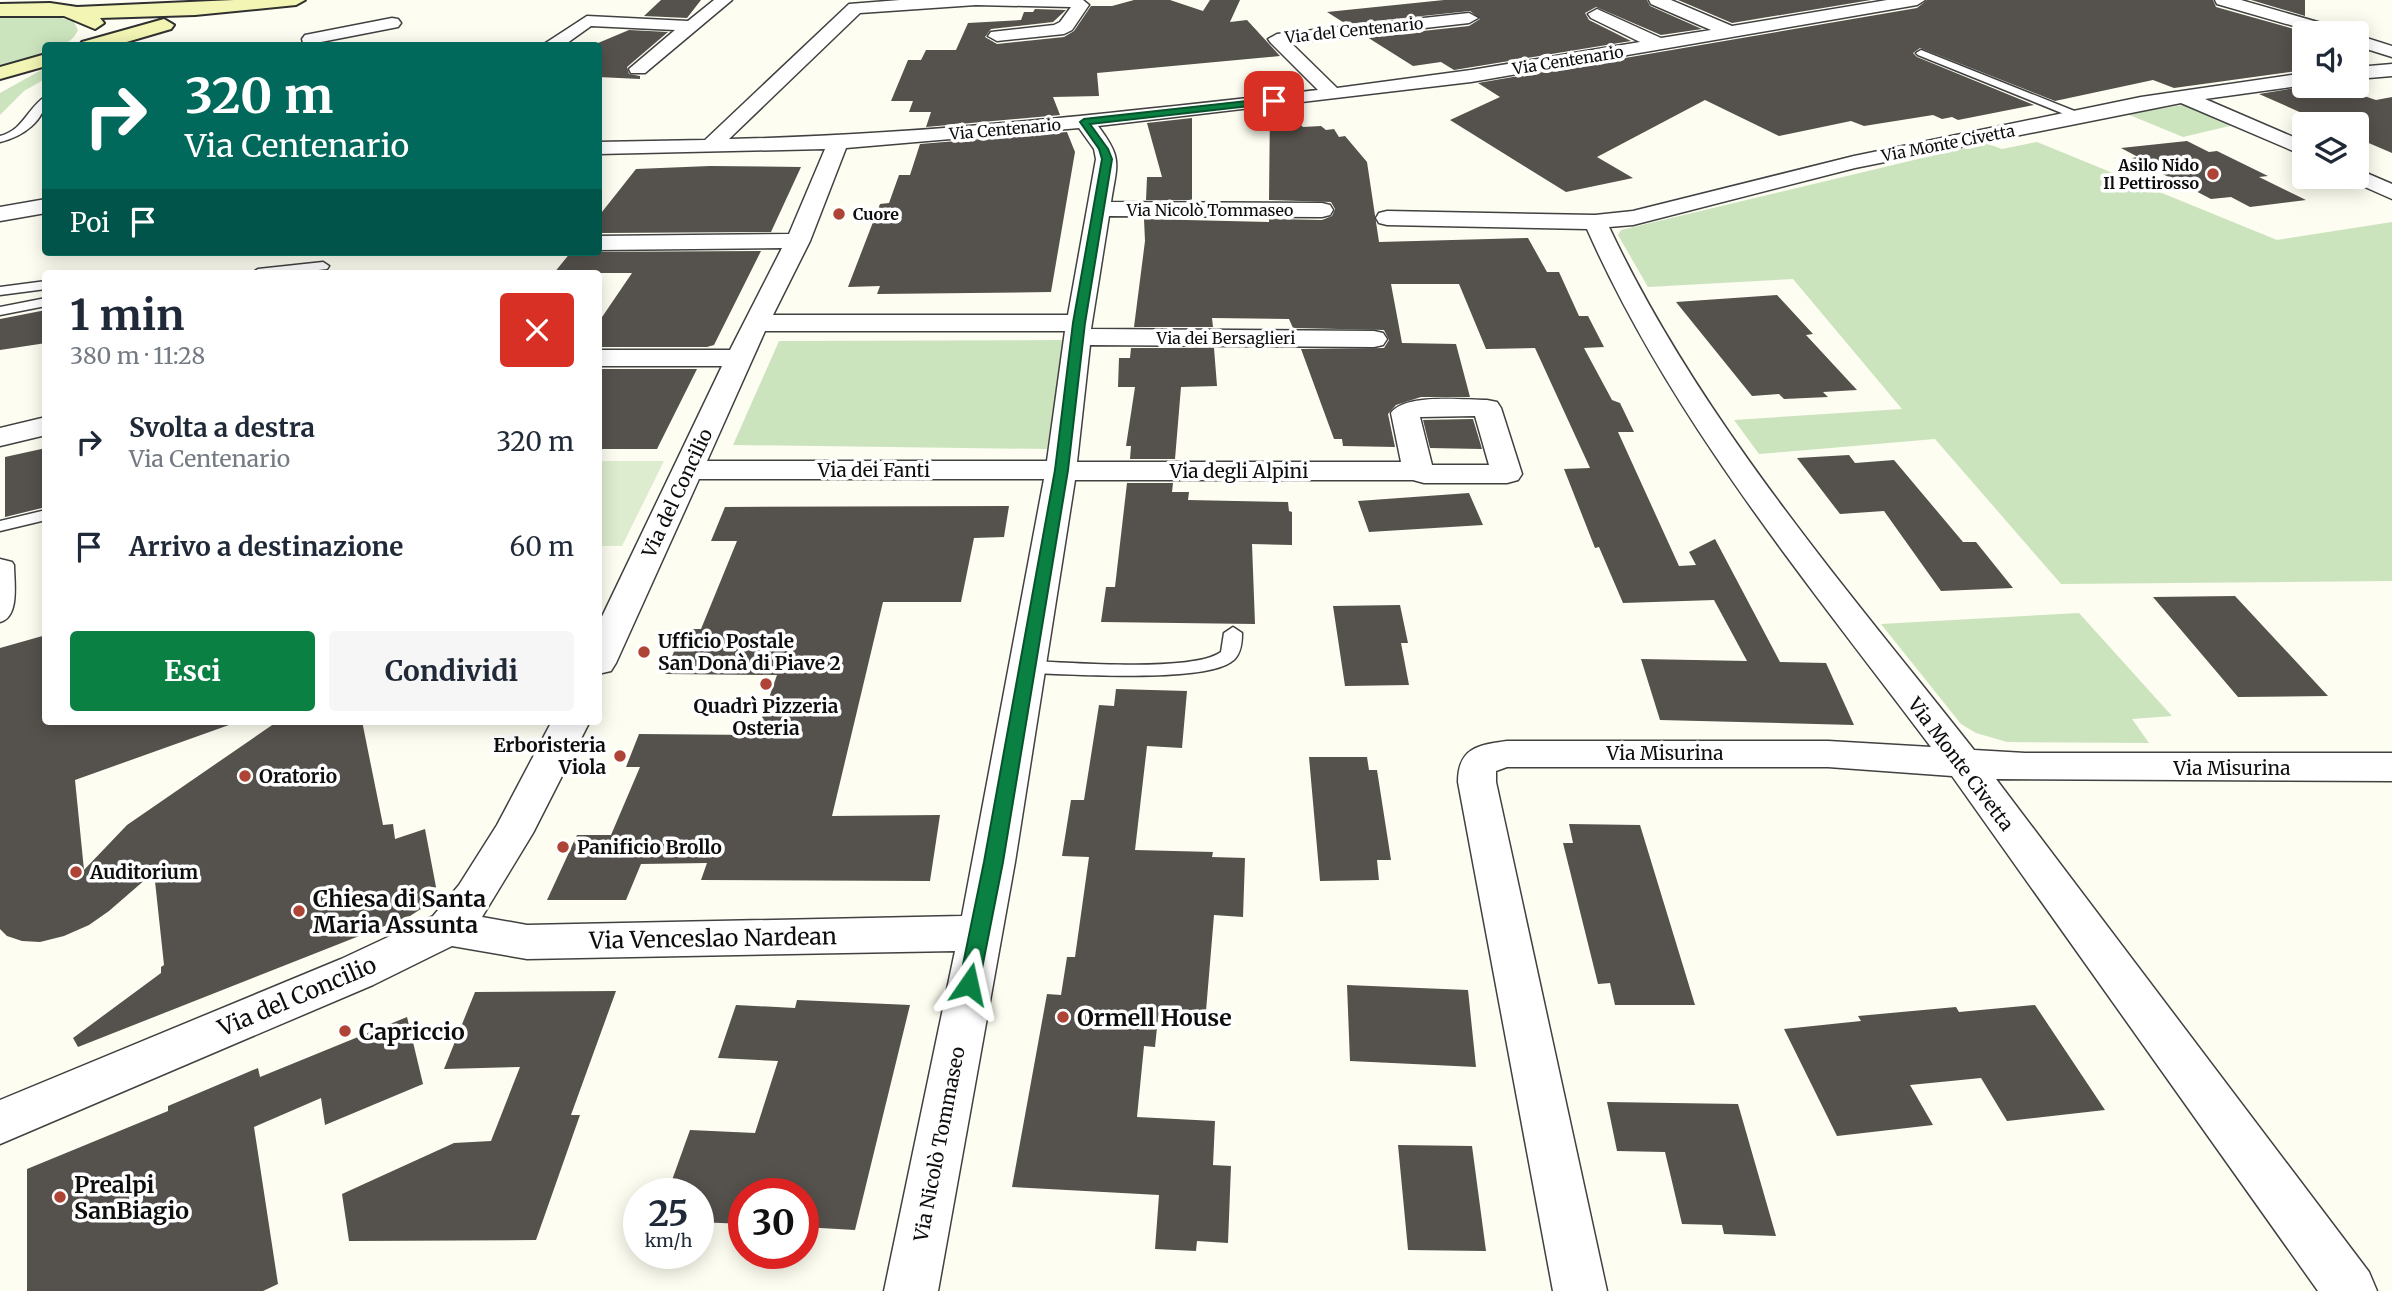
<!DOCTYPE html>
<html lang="it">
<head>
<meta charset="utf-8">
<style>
  body { margin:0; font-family:Merriweather,serif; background:#f6f6f7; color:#1f2937; height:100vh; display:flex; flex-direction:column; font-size:26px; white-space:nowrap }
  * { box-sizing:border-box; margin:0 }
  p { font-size:23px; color:#747a83 }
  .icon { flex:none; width:38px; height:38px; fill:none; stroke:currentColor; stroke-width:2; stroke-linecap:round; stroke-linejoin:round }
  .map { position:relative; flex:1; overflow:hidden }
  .details { position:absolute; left:42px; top:270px; width:560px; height:455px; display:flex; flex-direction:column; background:#fff; border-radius:7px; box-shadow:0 4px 18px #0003 }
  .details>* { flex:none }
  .banner { position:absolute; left:42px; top:42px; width:560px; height:214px; border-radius:7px; box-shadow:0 4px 18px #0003; background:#00695c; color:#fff; overflow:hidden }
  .tools { position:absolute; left:2292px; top:21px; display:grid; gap:14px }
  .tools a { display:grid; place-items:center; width:77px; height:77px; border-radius:7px; background:#fff; box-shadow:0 4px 18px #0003; font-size:35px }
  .speed { position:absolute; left:623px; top:1178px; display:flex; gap:14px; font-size:35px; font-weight:700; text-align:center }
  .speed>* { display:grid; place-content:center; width:91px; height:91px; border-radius:50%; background:#fff; box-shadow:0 4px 18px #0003; line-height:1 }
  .speed small { font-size:18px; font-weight:400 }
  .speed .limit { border:10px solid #d22; background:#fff; color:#111 }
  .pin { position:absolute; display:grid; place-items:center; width:60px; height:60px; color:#fff; margin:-30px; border-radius:14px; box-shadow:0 4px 10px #0006 }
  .me { position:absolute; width:77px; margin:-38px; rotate:11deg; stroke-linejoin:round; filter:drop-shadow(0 0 5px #0008) }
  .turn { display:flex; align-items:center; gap:24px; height:147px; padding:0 28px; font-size:32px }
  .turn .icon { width:91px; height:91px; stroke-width:2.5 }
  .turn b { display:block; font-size:49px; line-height:60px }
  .then { display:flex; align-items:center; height:66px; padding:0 28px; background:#0003; gap:14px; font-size:26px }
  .round { display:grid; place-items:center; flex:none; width:74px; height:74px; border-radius:7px; background:#f6f6f7 }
  .overview { display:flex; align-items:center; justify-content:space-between; height:119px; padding:0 28px }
  h1 { font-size:42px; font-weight:700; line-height:52px }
  .action { display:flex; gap:14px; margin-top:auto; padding:14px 28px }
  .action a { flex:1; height:80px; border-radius:7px; background:#0b8043; color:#fff; font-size:28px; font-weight:700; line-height:80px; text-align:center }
  .action a+a { background:#f6f6f7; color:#1f2937 }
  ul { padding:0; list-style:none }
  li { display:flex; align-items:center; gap:21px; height:105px; padding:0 28px }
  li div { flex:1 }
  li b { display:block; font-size:26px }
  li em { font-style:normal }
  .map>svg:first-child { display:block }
  .green { fill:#cce4be }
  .pitch { fill:#ddecce }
  .building { fill:#55514c }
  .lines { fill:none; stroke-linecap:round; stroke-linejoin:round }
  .lane-casing { stroke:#414141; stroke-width:3 }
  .street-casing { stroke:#414141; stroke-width:3 }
  .secondary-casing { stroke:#303030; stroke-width:4 }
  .lane { fill:#fff; fill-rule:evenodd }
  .street { fill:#fff; fill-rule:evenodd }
  .secondary { fill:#f2f5b3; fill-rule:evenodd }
  .route { fill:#0b8043; stroke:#07532c; stroke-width:2 }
  .poi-dot { fill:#ae4436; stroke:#fff; stroke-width:2.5 }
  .labels { text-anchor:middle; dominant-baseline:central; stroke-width:7; stroke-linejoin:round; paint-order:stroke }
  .far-street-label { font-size:16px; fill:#0e0e0e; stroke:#fff }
  .far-poi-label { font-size:16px; font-weight:bold; fill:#0e0e0e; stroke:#fff; text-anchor:end }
  .street-label { font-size:19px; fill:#0e0e0e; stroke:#fff }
  .poi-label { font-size:19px; font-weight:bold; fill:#0e0e0e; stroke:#fff; text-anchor:start }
  .near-poi-label { font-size:23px; font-weight:bold; fill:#0e0e0e; stroke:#fff; text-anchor:start }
  .near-street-label { font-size:23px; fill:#0e0e0e; stroke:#fff }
</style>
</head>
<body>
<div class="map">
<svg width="2392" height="1291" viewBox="0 0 2392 1291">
  <rect width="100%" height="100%" fill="#fdfdf1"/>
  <path class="green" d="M0,14L52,15L74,22L78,30C71,45 60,45 46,46L45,54L0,68Z
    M45,68V79L24,91L0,115V93Z
    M2183,105L2200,107L2238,124L2183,137L2127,114Z
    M2037,142L2277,240L2392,222V581L2061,584L1935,439L1759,454L1734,420L1902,409L1793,279L1648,287L1618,235L1621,230L1985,143L2002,149Z
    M1064,340L1047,449L733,445L779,341Z
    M2079,613L2172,716L2132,719L2149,743L2007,742L1976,733L1961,724L1881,624Z"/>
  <path class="pitch" d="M599,461H664L622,546H599Z"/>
  <path class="building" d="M661,0H701L687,18L644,16Z
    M1134,0H1170L1203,11L1210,0H1240L1230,22L1247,20L1280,56L1097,73L1099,96L1053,97L1060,115L926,127L931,112H909L913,101H891L908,60H921L926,50H956L968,23L1021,20L1024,12H1033L1035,9L1066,10L1053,22L991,29L985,37L997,44L1064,37L1074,31L1091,6H1112Z
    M1444,0H1647L1650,6L1702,29L1661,35L1596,7L1585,13L1589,20L1631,41L1454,70L1441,62L1413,66L1367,37L1469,26L1480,19L1470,11L1346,24L1327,12Z
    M1678,0H1871L1732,23Z
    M1927,0H2213L2216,7L2305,32V70L2174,88L2153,80L2055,101L1920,48L1913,53L1917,57L2034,105L1958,120L1952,117L1942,119L1933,115L1864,126L1851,121L1779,136L1705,100L1597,157L1633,178L1566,192L1450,120L1500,97L1478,83L1917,8Z
    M2251,0H2305V16Z
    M629,30L668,32L627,67L629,74L640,76V79L598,77V43Z
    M2307,86H2334L2376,100L2392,97V153L2357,138V117L2320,121L2259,94Z
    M1282,107L1303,127L1321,126L1326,130L1334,129L1339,137L1345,136L1367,162L1379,242L1528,238L1547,272H1559L1579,316H1588L1604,347L1584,348L1612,400L1620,403L1634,432H1618L1679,566L1696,565L1689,552L1715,539L1780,662L1826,663L1854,725L1660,720L1641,659L1747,661L1714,600L1623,603L1599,547L1595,548L1564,469L1590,468L1535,348L1486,349L1459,284H1391L1402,343L1456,344L1470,397H1421L1396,405L1388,414L1395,447L1343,446L1342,439H1334L1301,349L1384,348L1389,340L1384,330L1293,328L1289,319L1212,318L1213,327H1134L1145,241L1144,219L1269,222V219L1322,220L1332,216L1335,209L1331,202L1269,200L1270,108Z
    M1192,118V200H1146L1147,177H1162L1147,123Z
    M1067,132L1075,152L1051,292L877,294L880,286L848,287L880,204L889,203L899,175H910L920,144Z
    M2187,141L2209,152L2217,151L2268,176L2259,177L2306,200L2250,207L2231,197L2211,199L2132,158L2138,157L2121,148Z
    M710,166L801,167L771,232L598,233V217L636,169Z
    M761,251L714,345L707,347H598V323L632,273H554L571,252Z
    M1777,295L1813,334L1806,335L1857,390L1823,392L1828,397L1784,399L1779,394L1752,396L1676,302Z
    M46,310V343L0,350V319Z
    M1131,348H1214L1217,386L1181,387L1175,459H1130L1131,446H1126L1135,387H1118L1119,358H1130Z
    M598,369H697L657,449H598Z
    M1473,419L1482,449L1430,448L1423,420Z
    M46,448V507L5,517V457Z
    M1849,455L1855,463L1894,460L1963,542H1976L2013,588L1941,591L1884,511L1840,514L1797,458Z
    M1127,483H1173L1172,492H1189L1188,500L1288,502L1289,511L1292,512V545L1252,544L1255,624L1101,622L1106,587H1115Z
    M1469,493L1483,525L1369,532L1358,501Z
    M1009,506L1004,537L974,538L961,602H883L832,816L940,815L930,881L701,880L707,863L641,864L626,900H547L577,835H611L640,767H626L639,734L756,735L777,675L665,674L677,644H685L691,629H701L737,541H711L725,507Z
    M2235,596L2328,696L2238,697L2153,597Z
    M1400,605L1408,643H1401L1409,685L1345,686L1333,606Z
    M46,635V721H228L229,725L75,780L84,870L127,825L278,721H362L383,825L393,824L395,839L425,829L436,887L424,907L410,916L78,1047L73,1038L161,973V967L164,965L154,872L109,911L89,925L64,936L40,942L22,941L7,936L0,929V648Z
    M1116,689L1187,691L1182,748L1147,746L1135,850L1213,852L1212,857L1245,858L1243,917L1214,915L1206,1011L1159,1008L1155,1047L1144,1046L1137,1117L1215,1121L1213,1165L1231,1166L1228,1243L1197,1241L1196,1251L1155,1249L1159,1195L1012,1187L1047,994L1061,995L1067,957H1075L1089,857L1062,856L1071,800H1084L1099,705L1114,706Z
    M1309,757H1367L1369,770H1377L1391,860H1377L1379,880L1320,881Z
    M1569,824L1640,825L1695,1005H1615L1610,983L1598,984L1563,843H1573Z
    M1347,985L1468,990L1476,1067L1350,1061Z
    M616,991L571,1115H580L536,1240L349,1241L342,1194L454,1143L491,1141L520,1067L444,1069L475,992Z
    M797,1000L910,1005L855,1230L803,1227V1194H744V1224L698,1222V1194H667L690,1130L755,1133L778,1061L718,1058L736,1005L795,1008Z
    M2035,1005L2105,1110L2007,1121L1981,1078L1910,1085L1933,1125L1837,1136L1784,1029L1861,1021L1858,1016L1956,1007L1959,1012Z
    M407,1017L423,1084L325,1125L321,1098L254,1127L278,1284L263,1291H27V1169L168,1111V1106L258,1068L260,1077Z
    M1607,1102L1738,1104L1776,1236L1724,1234L1722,1225L1682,1224L1665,1152L1617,1151Z
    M1398,1145L1472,1146L1486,1251L1408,1250Z"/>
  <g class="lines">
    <defs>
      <path id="lane" d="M1921,50L2082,114L2083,116L2074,118L1918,55L1916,53Z
        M46,96C46,121 22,137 0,142V136C24,130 27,108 46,96Z
        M323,262L329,266L327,269L292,273H252L258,269Z
        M46,281V289L0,295V287Z
        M46,298V306L0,315V307Z
        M46,510V520L0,531V521Z
        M0,559L12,562L14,565C14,582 20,617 0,622Z
        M1233,627L1242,633C1242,643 1241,656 1231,662C1202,683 1067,674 1027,673L1018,667L1027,661C1067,662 1192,673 1221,652L1224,633Z"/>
      <path id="street" d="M714,0H732L645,73H631L629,69L675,30L591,26L563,46H541L587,16L688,21Z
        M900,0H1083L1089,5L1072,30L1064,34L997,41L988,36L991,32L1054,25L1060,22L1071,7L976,5L860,13L729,139C926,135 1122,112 1318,90L1271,43L1268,39L1277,34L1469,13L1478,18L1469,23L1291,43L1337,88L1471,70L1640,42L1591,18L1588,14L1597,9L1661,38L1711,30L1651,4L1649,0H1671L1732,26L1887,0H1925L1917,5L1471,82L1098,126C1123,159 1117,163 1111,202L1322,203L1330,205L1333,210L1330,215L1322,217L1109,216L1091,329L1374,331L1383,333L1387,339L1383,345L1374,347L1090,345L1077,462H1401L1391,413C1405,393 1464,400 1487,400L1497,402L1501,408L1522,474L1518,480L1507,483H1424L1413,480H1075L1015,862L938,1291H884L955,951L527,959L452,946L373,985L0,1144V1100L341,959L433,916L459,885L497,825L552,721H590L533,833L482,917L527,925L962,916L1044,479H699L616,663L611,671L598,674V625L722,366H598V350H730L782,248L598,250V236L789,234L825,149L598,154V142L705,140L849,4ZM1079,128L1094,149L1096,159L1068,315H773L810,241L846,148ZM765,331H1065L1047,461H707ZM1475,416L1489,465H1432L1420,417Z
        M2215,0H2241L2342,29L2345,33H2318L2217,4Z
        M392,18L398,19L401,23L398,27L321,42L322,46H304L302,39L305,35Z
        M2357,35L2392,46V57L2357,46Z
        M2392,64V76L2357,79V67Z
        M2305,73V85L2205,99L2305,142V156L2181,103L1855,168L1633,225L1609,227C1700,420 1843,584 1974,750L2025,753H2392V781L1996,779L2369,1272L2377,1291H2318L1952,776L1828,767H1507L1496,771V782L1607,1291H1553L1458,782C1458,748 1478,745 1507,741H1828L1931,747C1807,582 1671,419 1587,229L1387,225L1379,223L1376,218L1379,213L1387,211L1595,215L1633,211L1854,156L2141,97Z
        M2357,169L2392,184V199L2349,180L2347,177H2357Z
        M46,199V213L0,221V207Z
        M46,417V435L0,446V428Z"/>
      <path id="secondary" d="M234,0H305L296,5L195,15L100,18L104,23L95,29L64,16H0V4L50,3L77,7Z
        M164,19L174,25L171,29L113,46H79L82,42Z
        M46,54V66L0,79V67Z"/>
    </defs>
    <use href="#lane" class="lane-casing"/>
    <use href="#street" class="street-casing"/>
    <use href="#secondary" class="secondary-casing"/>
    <use href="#lane" class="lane"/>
    <use href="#street" class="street"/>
    <use href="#secondary" class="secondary"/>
  </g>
  <path class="route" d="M1274,98L1279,101L1277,103L1090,124L1108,149L1112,159L1085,323L1068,470L1003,862L979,984L976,990L969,992L962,990L959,984L984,862L1055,470L1073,323L1102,159L1099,149L1080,122L1084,119Z"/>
  <g class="poi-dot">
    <circle cx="2213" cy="174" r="7"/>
    <circle cx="839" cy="214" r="7"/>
    <circle cx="644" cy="652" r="7"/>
    <circle cx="766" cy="684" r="7"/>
    <circle cx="620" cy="756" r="7"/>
    <circle cx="245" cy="776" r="7"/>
    <circle cx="563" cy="847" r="7"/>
    <circle cx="76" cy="872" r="7"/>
    <circle cx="299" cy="911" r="7"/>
    <circle cx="1063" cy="1017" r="7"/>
    <circle cx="345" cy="1031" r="7"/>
    <circle cx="60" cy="1197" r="7"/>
  </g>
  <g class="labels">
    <g class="far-street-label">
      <text transform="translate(1354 30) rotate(-6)">Via del Centenario</text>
      <text transform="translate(1568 60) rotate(-9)">Via Centenario</text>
      <text transform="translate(1005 129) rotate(-5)">Via Centenario</text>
      <text transform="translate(1948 143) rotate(-11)">Via Monte Civetta</text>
      <text x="1210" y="210">Via Nicolò Tommaseo</text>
      <text x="1226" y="338">Via dei Bersaglieri</text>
    </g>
    <g class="far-poi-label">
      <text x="2199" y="165">Asilo Nido<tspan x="2199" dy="18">Il Pettirosso</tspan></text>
      <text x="853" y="214" text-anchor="start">Cuore</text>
    </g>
    <g class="street-label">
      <text x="874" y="470">Via dei Fanti</text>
      <text x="1239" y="471">Via degli Alpini</text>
      <text transform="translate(677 493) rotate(-65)">Via del Concilio</text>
      <text x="1665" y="753">Via Misurina</text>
      <text transform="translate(1961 764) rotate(53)">Via Monte Civetta</text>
      <text x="2232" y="768">Via Misurina</text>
      <text transform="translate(939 1144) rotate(-79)">Via Nicolò Tommaseo</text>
    </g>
    <g class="poi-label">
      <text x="658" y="641">Ufficio Postale<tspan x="658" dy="22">San Donà di Piave 2</tspan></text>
      <text x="766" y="706" text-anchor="middle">Quadrì Pizzeria<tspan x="766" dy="22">Osteria</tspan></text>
      <text x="606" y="745" text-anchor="end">Erboristeria<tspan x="606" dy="22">Viola</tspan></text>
      <text x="259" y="776">Oratorio</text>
      <text x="577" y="847">Panificio Brollo</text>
      <text x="90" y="872">Auditorium</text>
    </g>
    <g class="near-poi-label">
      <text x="313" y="898">Chiesa di Santa<tspan x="313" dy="26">Maria Assunta</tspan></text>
      <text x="1077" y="1017">Ormell House</text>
      <text x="359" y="1031">Capriccio</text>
      <text x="74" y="1184">Prealpi<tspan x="74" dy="26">SanBiagio</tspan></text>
    </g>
    <g class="near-street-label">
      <text transform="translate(713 938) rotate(-1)">Via Venceslao Nardean</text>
      <text transform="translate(297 996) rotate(-23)">Via del Concilio</text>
    </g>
  </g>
</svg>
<div class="tools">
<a><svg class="icon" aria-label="sound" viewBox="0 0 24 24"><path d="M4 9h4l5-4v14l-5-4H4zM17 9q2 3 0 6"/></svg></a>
<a><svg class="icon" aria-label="layers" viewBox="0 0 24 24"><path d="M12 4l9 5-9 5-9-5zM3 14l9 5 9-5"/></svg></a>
</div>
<div class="speed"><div>25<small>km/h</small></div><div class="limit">30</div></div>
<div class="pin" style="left:1274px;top:101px;background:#d93025"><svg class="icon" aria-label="arrive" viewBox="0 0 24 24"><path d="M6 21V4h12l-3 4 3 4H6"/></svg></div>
<svg class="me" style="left:969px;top:984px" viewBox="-20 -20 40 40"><path d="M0-17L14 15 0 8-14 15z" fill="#0b8043" stroke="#fff" stroke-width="4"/></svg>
<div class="banner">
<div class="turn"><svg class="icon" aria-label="right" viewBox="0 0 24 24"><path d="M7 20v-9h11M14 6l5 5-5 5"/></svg><div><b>320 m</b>Via Centenario</div></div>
<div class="then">Poi<svg class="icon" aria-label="arrive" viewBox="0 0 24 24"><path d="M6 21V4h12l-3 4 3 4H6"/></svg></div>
</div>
<section class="details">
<div class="overview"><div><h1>1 min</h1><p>380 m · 11:28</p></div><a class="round" style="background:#d93025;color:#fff"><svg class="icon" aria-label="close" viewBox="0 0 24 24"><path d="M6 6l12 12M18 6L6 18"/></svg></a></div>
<ul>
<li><svg class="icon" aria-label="right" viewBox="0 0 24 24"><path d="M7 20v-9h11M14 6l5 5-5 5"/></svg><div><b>Svolta a destra</b><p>Via Centenario</p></div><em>320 m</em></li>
<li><svg class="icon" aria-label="arrive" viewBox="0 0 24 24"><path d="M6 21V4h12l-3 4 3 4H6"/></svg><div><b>Arrivo a destinazione</b></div><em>60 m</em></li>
</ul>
<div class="action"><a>Esci</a><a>Condividi</a></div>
</section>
</div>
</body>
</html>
